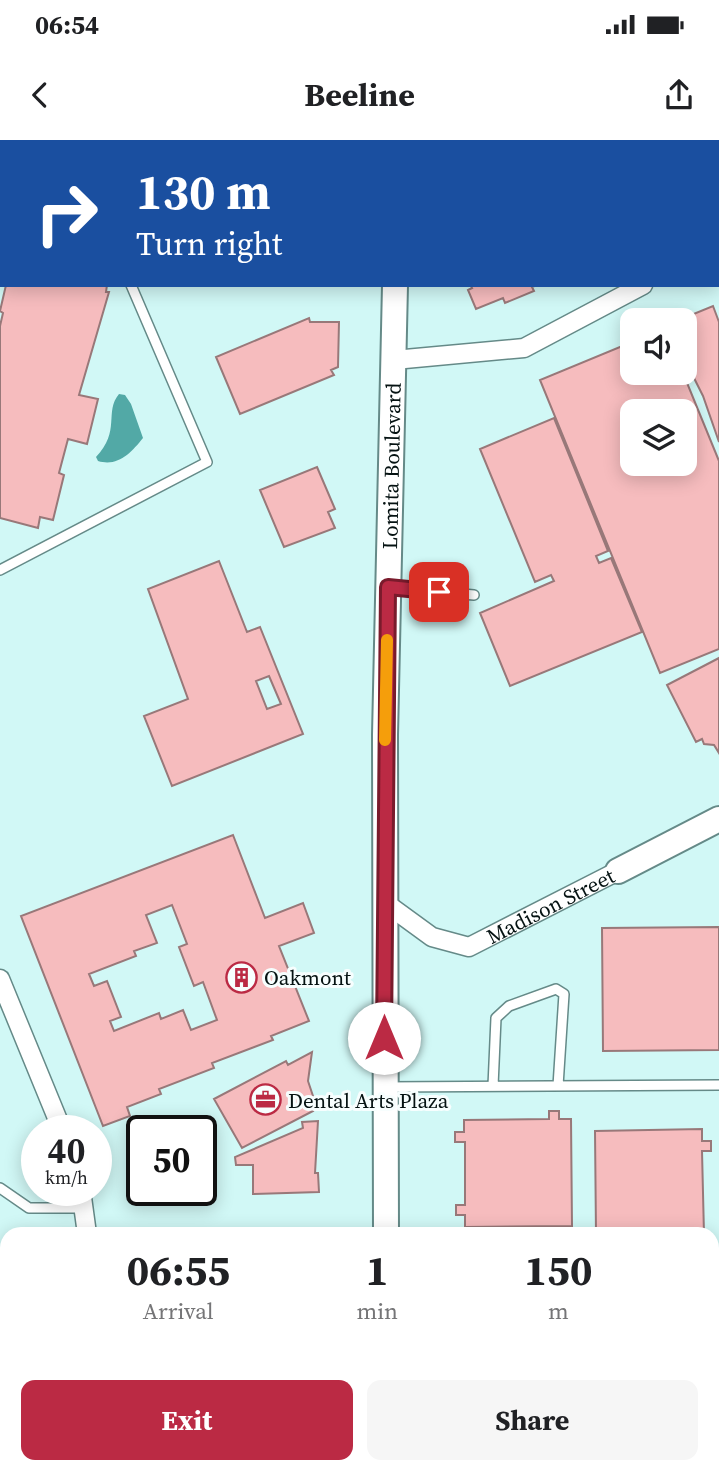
<!DOCTYPE html>
<html lang="en">
<head>
<meta charset="utf-8">
<style>
  body { margin:0; font-family:"Source Serif 4",serif; background:#f6f6f6; color:#202124; height:100vh; display:flex; flex-direction:column; font-size:26px; white-space:nowrap }
  * { box-sizing:border-box; margin:0 }
  p { font-size:23px; color:#757577 }
  .icon { flex:none; width:38px; height:38px; fill:none; stroke:currentColor; stroke-width:2; stroke-linecap:round; stroke-linejoin:round }
  .map { position:relative; flex:1; overflow:hidden }
  .side { position:absolute; left:0px; top:1087px; width:719px; height:247px; display:flex; flex-direction:column; background:#fff; border-radius:21px 21px 0 0; box-shadow:0 4px 18px #0003 }
  .side>* { flex:none }
  .hud { position:absolute; left:0px; top:0px; width:719px; height:147px; box-shadow:0 4px 18px #0003; background:#1a4fa0; color:#fff; overflow:hidden }
  .fabs { position:absolute; left:620px; top:168px; display:grid; gap:14px }
  .fabs a { display:grid; place-items:center; width:77px; height:77px; border-radius:14px; background:#fff; box-shadow:0 4px 18px #0003; font-size:35px }
  .speed { position:absolute; left:21px; top:975px; display:flex; gap:14px; font-size:35px; font-weight:700; text-align:center }
  .speed>* { display:grid; place-content:center; width:91px; height:91px; border-radius:50%; background:#fff; box-shadow:0 4px 18px #0003; line-height:1 }
  .speed small { font-size:18px; font-weight:400 }
  .speed .limit { border:4px solid #111; border-radius:10px; background:#fff; color:#111 }
  .pin { position:absolute; display:grid; place-items:center; width:60px; height:60px; color:#fff; margin:-30px; border-radius:14px; box-shadow:0 4px 10px #0006 }
  .me { position:absolute; width:77px; margin:-38px; rotate:0deg; stroke-linejoin:round; filter:drop-shadow(0 0 5px #0008) }
  .turn { display:flex; align-items:center; gap:24px; height:147px; padding:0 21px; font-size:32px }
  .turn .icon { width:91px; height:91px; stroke-width:2.5 }
  .turn b { display:block; font-size:49px; line-height:60px }
  .eta { display:flex; justify-content:space-evenly; align-items:center; height:119px; text-align:center }
  .eta b { font-size:42px; font-weight:700; line-height:49px }
  .button { display:flex; gap:14px; margin-top:auto; padding:14px 21px }
  .button a { flex:1; height:80px; border-radius:14px; background:#bb2a44; color:#fff; font-size:28px; font-weight:700; line-height:80px; text-align:center }
  .button a+a { background:#f6f6f6; color:#202124 }
  .status { display:flex; justify-content:space-between; align-items:center; height:49px; padding:0 35px; background:#fff; direction:ltr }
  .status svg { height:19px; fill:currentColor }
  header { display:flex; justify-content:space-between; align-items:center; height:91px; padding:0 21px; background:#fff; font-size:32px; font-weight:700 }
  .map>svg:first-child { display:block }
  .water { fill:#52a9a6 }
  .building { fill:#f6bcbe; stroke:#987879; stroke-width:2; fill-rule:evenodd }
  .lines { fill:none; stroke-linecap:round; stroke-linejoin:round }
  .lane-casing { stroke:#658a88; stroke-width:12 }
  .street-casing { stroke:#658a88; stroke-width:21 }
  .secondary-casing { stroke:#658a88; stroke-width:28 }
  .lane { stroke:#fff; stroke-width:9 }
  .street { stroke:#fff; stroke-width:18 }
  .secondary { stroke:#fff; stroke-width:24 }
  .route-casing { stroke:#7a1b2c; stroke-width:18 }
  .route { stroke:#bb2a44; stroke-width:12 }
  .slow { stroke:#f59e0b; stroke-width:12 }
  .labels { text-anchor:middle; dominant-baseline:central; stroke-width:6; stroke-linejoin:round; paint-order:stroke }
  .street-label { font-size:21px; fill:#051212; stroke:#f7fefe }
  .poi-label { font-size:21px; fill:#051212; stroke:#f7fefe; text-anchor:start }
</style>
</head>
<body>
<div class="status"><b>06:54</b><svg viewBox="0 0 49 12"><path d="M0 12V9h3v3zM5 12V6h3v6zM10 12V3h3v9zM15 12V0h3v12zM26 1h20v11H26zM47 4h2v5h-2z"/></svg></div>
<header><svg class="icon" aria-label="back" viewBox="0 0 24 24"><path d="M15 5l-7 7 7 7"/></svg>Beeline<svg class="icon" aria-label="share" viewBox="0 0 24 24"><path d="M12 15V3M7 8l5-5 5 5M5 13v7h14v-7"/></svg></header>
<div class="map">
<svg width="719" height="1332" viewBox="0 0 719 1332">
  <rect width="100%" height="100%" fill="#d1f8f6"/>
  <path class="water" d="M119,254L125,255L131,264L143,298C131,313 118,327 98,321L96,317C121,291 104,272 119,254Z"/>
  <path class="building" d="M229,0H336L337,2H226Z
    M463,0H571L572,2H459Z
    M597,0H706L707,2H597Z
    M6,145H107L106,152H109L79,255L98,259L87,304L68,299L59,333L64,335L53,380L40,377L38,388L0,378V186L3,173L0,171Z
    M470,145H537L532,147L534,151L505,163L503,158L476,169L468,150L472,148Z
    M713,166L719,182V302L703,256L690,230L684,232V180H679Z
    M309,178L310,182H339L338,227L331,230L334,235L240,274L216,217Z
    M632,202V233H683L719,321V509L660,533L540,240ZM632,271H684V324H632Z
    M554,278L608,411L596,416L599,423L611,418L642,492L510,546L480,473L554,441L551,435L535,442L480,309Z
    M317,327L335,369L328,372L335,388L284,407L260,350Z
    M219,421L247,492L260,487L303,594L172,646L144,576L188,559L148,449ZM269,536L281,564L267,569L256,541Z
    M719,518V613L714,605L704,604L702,599L696,602L667,545Z
    M233,695L265,778L303,763L314,793L279,806L309,881L271,896L273,900L212,923L214,928L159,949L161,954L127,967L130,976L103,986L21,776ZM172,765L187,804L179,807L194,846L203,842L217,880L191,890L183,870L161,879L159,873L114,891L110,881L121,877L107,841L94,846L89,834L136,816L134,811L157,803L146,775Z
    M719,787V910L603,911L602,788Z
    M312,912L308,941L315,962L310,965L313,971L242,1008L214,959L286,921L288,925Z
    M549,971H559V979H571L572,1086L465,1087V1075H456V1065H465V1002H455V992H464V980L549,979Z
    M318,981L315,1033H318L319,1052L253,1054V1025H236L235,1017L303,988L302,982Z
    M702,989V1001H711V1011H702L704,1094H596L595,991Z
    M7,1223V1326H27V1332H0V1224Z
    M42,1326H103L104,1332H43Z
    M221,1326H323V1332H221Z
    M455,1326H690V1332H455Z"/>
  <g class="lines">
    <defs>
      <path id="lane" d="M72,0V2
        M718,4L719,8
        M0,73L2,72
        M0,430L207,322L131,145
        M392,448L474,455
        M493,946L496,878L509,866L556,849L564,854L558,946
        M386,947L719,945
        M0,1048L29,1068H84
        M712,1134H719
        M122,1326L123,1332
        M183,1326V1332"/>
      <g id="street">
        <path d="M718,105H719"/>
        <path d="M394,220L524,208L643,145"/>
        <path id="s1" d="M384,762L432,797L469,807L618,731"/>
        <path d="M0,839L62,990"/>
        <path d="M81,1050L87,1094"/>
      </g>
      <g id="secondary">
        <path d="M399,2V0"/>
        <path d="M618,731L719,679"/>
        <path id="s2" d="M386,1094L385,595L395,145"/>
        <path d="M0,1159L7,1158"/>
        <path d="M386,1326V1332"/>
      </g>
    </defs>
    <use href="#lane" class="lane-casing"/>
    <use href="#street" class="street-casing"/>
    <use href="#secondary" class="secondary-casing"/>
    <use href="#lane" class="lane"/>
    <use href="#street" class="street"/>
    <use href="#secondary" class="secondary"/>
  </g>
  <g class="lines">
    <defs>
      <path id="route" d="M384,898L388,447L439,452"/>
    </defs>
    <use href="#route" class="route-casing"/>
    <use href="#route" class="route"/>
    <path class="slow" d="M385,600L387,500"/>
  </g>
  <defs>
    <symbol id="building-ring" viewBox="-11 -11 22 22"><circle r="9.5" fill="#f7fefe" stroke="#bb2a44" stroke-width="1.5"/><path d="M-4-6H4V6H1V3H-1V6H-4ZM-2.5-4.3h1.7v1.8h-1.7ZM.8-4.3h1.7v1.8H.8ZM-2.5-1h1.7V.8h-1.7ZM.8-1h1.7V.8H.8Z" fill="#bb2a44"/></symbol>
    <symbol id="office-ring" viewBox="-11 -11 22 22"><circle r="9.5" fill="#f7fefe" stroke="#bb2a44" stroke-width="1.5"/><path d="M-6-3h4V-5.5h4V-3h4V5H-6ZM-1-4.5V-3h2v-1.5ZM-6 0V1H6V0Z" fill="#bb2a44"/></symbol>
  </defs>
  <g fill-rule="evenodd">
    <use href="#building-ring" x="224" y="820" width="35" height="35"/>
    <use href="#office-ring" x="248" y="942" width="35" height="35"/>
  </g>
  <g class="labels">
    <g class="street-label">
      <text stroke="none"><textPath href="#s2" startOffset="768">Lomita Boulevard</textPath></text>
      <text stroke="none"><textPath href="#s1" startOffset="189">Madison Street</textPath></text>
    </g>
    <g class="poi-label">
      <text x="264" y="837">Oakmont</text>
      <text x="288" y="960">Dental Arts Plaza</text>
    </g>
  </g>
</svg>
<div class="fabs">
<a><svg class="icon" aria-label="sound" viewBox="0 0 24 24"><path d="M4 9h4l5-4v14l-5-4H4zM17 9q2 3 0 6"/></svg></a>
<a><svg class="icon" aria-label="layers" viewBox="0 0 24 24"><path d="M12 4l9 5-9 5-9-5zM3 14l9 5 9-5"/></svg></a>
</div>
<div class="speed"><div>40<small>km/h</small></div><div class="limit">50</div></div>
<div class="pin" style="left:439px;top:452px;background:#d93025"><svg class="icon" aria-label="arrive" viewBox="0 0 24 24"><path d="M6 21V4h12l-3 4 3 4H6"/></svg></div>
<svg class="me" style="left:384px;top:898px" viewBox="-20 -20 40 40"><circle r="19" fill="#fff"/><path d="M0-13L10 11 0 6-10 11z" fill="#bb2a44"/></svg>
<div class="hud">
<div class="turn"><svg class="icon" aria-label="right" viewBox="0 0 24 24"><path d="M7 20v-9h11M14 6l5 5-5 5"/></svg><div><b>130 m</b>Turn right</div></div>
</div>
<section class="side">
<div class="eta">
<div><b>06:55</b><p>Arrival</p></div>
<div><b>1</b><p>min</p></div>
<div><b>150</b><p>m</p></div>
</div>
<div class="button"><a>Exit</a><a>Share</a></div>
</section>
</div>
</body>
</html>
